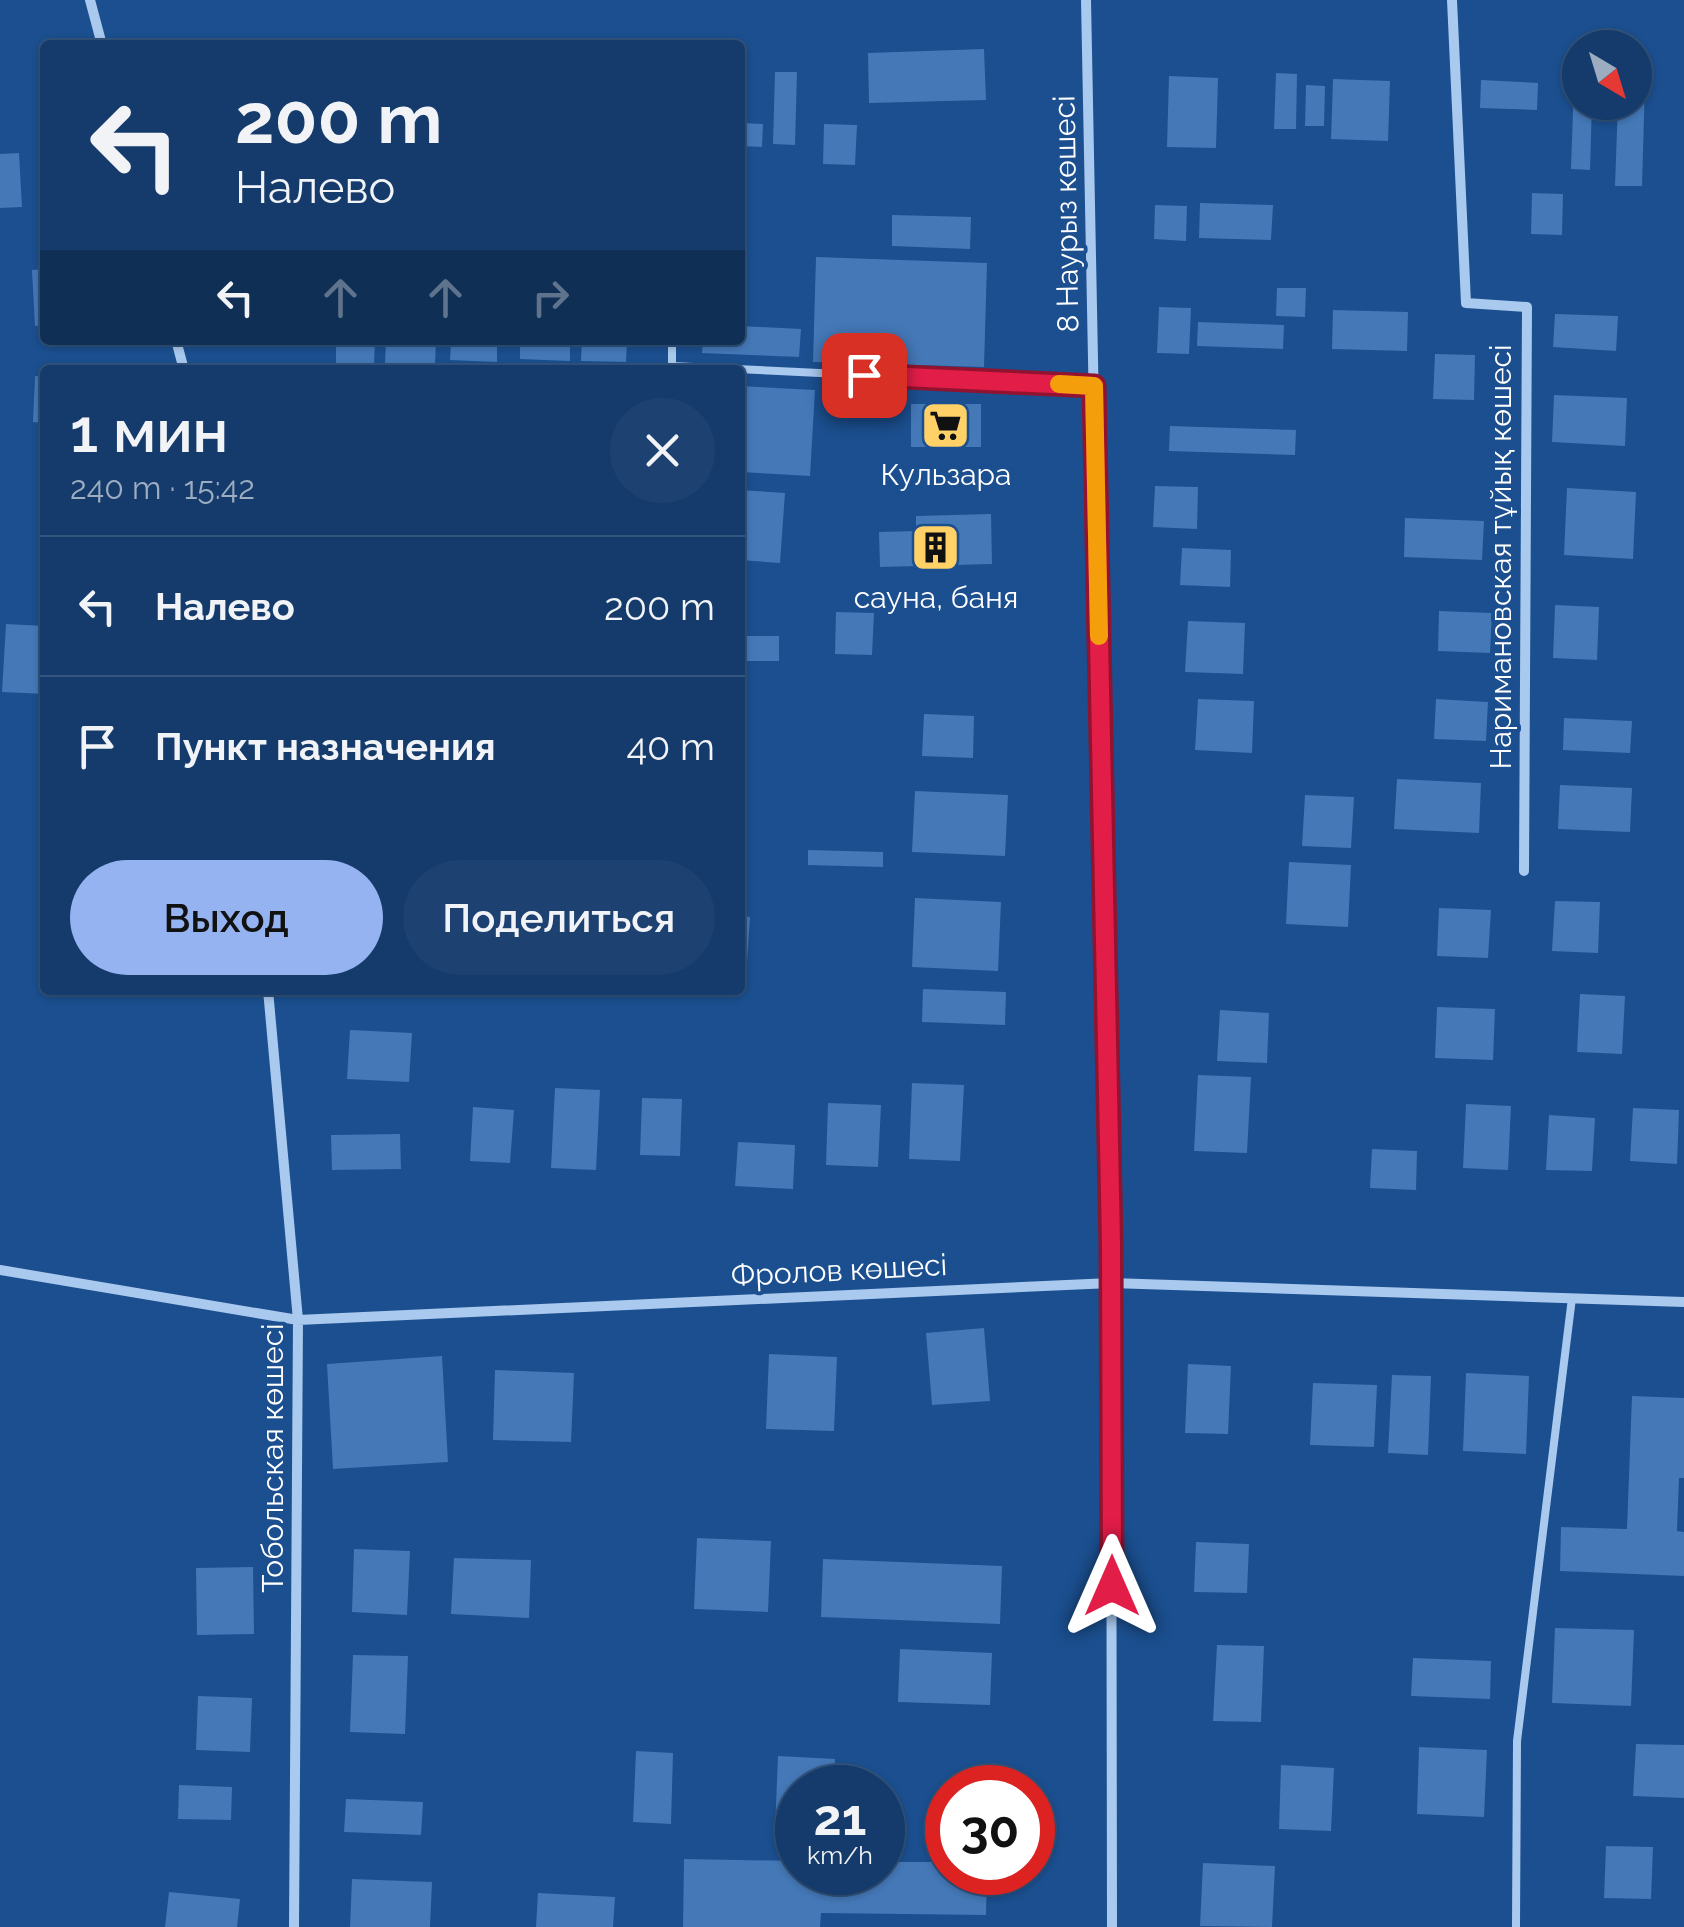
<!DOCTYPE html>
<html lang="ru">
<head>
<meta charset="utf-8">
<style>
  body { margin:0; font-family:Raleway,sans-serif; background:#1d4271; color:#f1f3f6; height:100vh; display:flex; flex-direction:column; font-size:38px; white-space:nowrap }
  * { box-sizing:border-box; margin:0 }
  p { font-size:32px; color:#9dadc1 }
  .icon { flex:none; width:55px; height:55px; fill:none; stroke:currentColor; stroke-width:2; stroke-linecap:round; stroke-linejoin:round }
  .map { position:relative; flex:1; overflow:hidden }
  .sheet { position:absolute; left:40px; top:365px; width:705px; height:630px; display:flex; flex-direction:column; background:#143b6b; border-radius:10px; box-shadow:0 2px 8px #0004,0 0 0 2px #33557e }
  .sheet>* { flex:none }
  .hud { position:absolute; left:40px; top:40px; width:705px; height:305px; border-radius:10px; box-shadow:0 2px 8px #0004,0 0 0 2px #33557e; background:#143b6b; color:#f1f3f6; overflow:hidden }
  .needle { width:65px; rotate:142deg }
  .fabs { position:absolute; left:1562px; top:30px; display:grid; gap:20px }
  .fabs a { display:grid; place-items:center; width:90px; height:90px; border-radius:50%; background:#143b6b; box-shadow:0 2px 8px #0004,0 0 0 2px #33557e; font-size:50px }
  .speed { position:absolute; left:775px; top:1765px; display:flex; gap:20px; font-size:50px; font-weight:700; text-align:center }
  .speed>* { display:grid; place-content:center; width:130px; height:130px; border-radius:50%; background:#143b6b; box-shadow:0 2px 8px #0004,0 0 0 2px #33557e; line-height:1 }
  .speed small { font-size:25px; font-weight:400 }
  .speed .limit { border:15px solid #d22; background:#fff; color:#111 }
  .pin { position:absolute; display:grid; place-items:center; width:85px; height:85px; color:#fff; margin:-42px; border-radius:20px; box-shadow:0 5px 15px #0006 }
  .me { position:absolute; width:110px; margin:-55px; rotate:0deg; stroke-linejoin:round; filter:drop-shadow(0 0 8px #0008) }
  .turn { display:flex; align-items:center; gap:35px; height:210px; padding:0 30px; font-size:45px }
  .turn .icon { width:130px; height:130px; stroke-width:2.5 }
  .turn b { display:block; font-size:70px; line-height:85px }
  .lanes { display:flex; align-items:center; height:95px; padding:0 30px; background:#0003; justify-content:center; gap:50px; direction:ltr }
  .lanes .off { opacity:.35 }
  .round { display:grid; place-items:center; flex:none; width:105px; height:105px; border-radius:52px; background:#1d4271 }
  .overview { display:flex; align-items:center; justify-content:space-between; height:170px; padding:0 30px }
  h1 { font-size:60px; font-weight:600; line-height:75px }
  .primary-button { display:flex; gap:20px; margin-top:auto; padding:20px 30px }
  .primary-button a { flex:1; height:115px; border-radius:60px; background:#95b2f1; color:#111; font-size:40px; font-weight:600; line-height:115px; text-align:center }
  .primary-button a+a { background:#1d4271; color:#f1f3f6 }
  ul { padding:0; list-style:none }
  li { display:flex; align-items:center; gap:30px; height:140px; padding:0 30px; border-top:2px solid #33557e }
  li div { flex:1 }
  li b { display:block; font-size:38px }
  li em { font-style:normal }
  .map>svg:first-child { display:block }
  .building { fill:#4478b7 }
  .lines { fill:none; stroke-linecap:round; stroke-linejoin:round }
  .service { stroke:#a9c9ee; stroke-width:8 }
  .minor { stroke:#a9c9ee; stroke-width:10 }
  .route-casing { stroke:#92132f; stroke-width:25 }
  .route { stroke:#e11d48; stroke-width:18 }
  .slow { stroke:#f59e0b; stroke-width:18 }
  .labels { text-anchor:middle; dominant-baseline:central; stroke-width:8; stroke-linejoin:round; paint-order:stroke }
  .street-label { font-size:30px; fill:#fff; stroke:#1b4f8f }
  .poi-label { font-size:30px; fill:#fff; stroke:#1b4f8f }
</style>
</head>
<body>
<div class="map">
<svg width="1684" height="1927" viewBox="0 0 1684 1927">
  <rect width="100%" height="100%" fill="#1b4f8f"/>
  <path class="building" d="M984,49L986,100L869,103L868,53Z
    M775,72H797L795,145L773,144Z
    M1276,73L1297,74L1296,129H1274Z
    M1169,76L1218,78L1216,148L1167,147Z
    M1333,79L1390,81L1388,141L1331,139Z
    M1481,80L1538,83L1537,110L1480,108Z
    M1574,80H1580V102H1592L1590,170L1571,169Z
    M1635,82H1645L1642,186H1615L1618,102H1635Z
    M1306,85L1325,86L1324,126H1305Z
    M742,123L763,124L762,147L741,146Z
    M824,124L857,125L855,165L823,164Z
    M19,153L22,207L0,208V154Z
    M1532,193L1563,194L1562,235L1531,234Z
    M1200,203L1273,205L1271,240L1199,238Z
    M1155,205L1187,206L1186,241L1154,239Z
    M892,215L971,217L970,249L892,246Z
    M816,257L987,263L984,367L813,362Z
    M45,269V325L35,326L32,270Z
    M1277,288H1306L1305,317L1276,316Z
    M1159,307L1191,308L1189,354L1157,353Z
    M1333,310L1408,312L1407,351L1332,349Z
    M1555,314L1618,316L1616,351L1553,347Z
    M1198,322L1284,325L1283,349L1197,346Z
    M740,326L801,329L799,357L702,353L703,340H740Z
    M336,340H375L374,365L336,364Z
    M386,340H436L435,364L385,363Z
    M520,340H570V361L520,359Z
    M582,340H627L626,362L581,361Z
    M451,342L497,344V362L450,360Z
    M1435,354L1475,355L1474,400L1433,399Z
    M35,376L45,377V423L33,422Z
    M740,386L815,390L810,476L740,472Z
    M1554,395L1627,398L1625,446L1552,442Z
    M911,404H981V447H911Z
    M1170,426L1296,430L1295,455L1169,451Z
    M1155,486L1198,487L1197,529L1153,527Z
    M1567,488L1636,492L1633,559L1564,555Z
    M740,490L785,493L780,563L740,560Z
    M991,514L992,564L880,567L879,532L916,531V516Z
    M1405,518L1484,521L1482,560L1404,557Z
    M1182,548L1231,550L1230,587L1180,585Z
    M1555,605L1599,607L1597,660L1553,658Z
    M1439,611L1492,613L1490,653L1438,651Z
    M836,612L874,613L872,655L835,654Z
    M1188,621L1245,623L1243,674L1185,672Z
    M6,624L45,626V694L2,692Z
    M740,636H779V661H740Z
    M1198,699L1254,701L1252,753L1195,750Z
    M1436,699L1488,702L1486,741L1434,739Z
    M924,714L974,716L973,758L922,756Z
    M1564,718L1632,721L1630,753L1563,750Z
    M1397,779L1481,783L1479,833L1394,829Z
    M1560,785L1632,788L1630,832L1558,829Z
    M915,791L1008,795L1005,856L912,852Z
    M1305,795L1354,797L1351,848L1302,846Z
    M808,850L883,852V867L808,865Z
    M1289,862L1351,865L1348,927L1286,924Z
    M915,898L1001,902L998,971L912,967Z
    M1555,901L1600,902L1598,953L1552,951Z
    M1439,908L1491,910L1488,958L1437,956Z
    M740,916L750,917L747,962L740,961Z
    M923,989L1006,992L1005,1025L922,1022Z
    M1580,994L1625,996L1622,1054L1577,1052Z
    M1437,1007L1495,1009L1493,1060L1435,1058Z
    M1220,1010L1269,1013L1267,1063L1217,1061Z
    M350,1030L412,1033L409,1082L347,1079Z
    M1198,1075L1251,1077L1247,1153L1194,1151Z
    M912,1083L964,1085L960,1161L909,1159Z
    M555,1088L600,1090L596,1170L551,1168Z
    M642,1098L682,1099L680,1156L640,1155Z
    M828,1103L881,1105L878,1167L826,1165Z
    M1466,1104L1511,1106L1508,1170L1463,1168Z
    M473,1107L514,1110L510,1163L470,1161Z
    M1633,1108L1679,1110L1677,1164L1630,1161Z
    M1549,1115L1595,1118L1592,1171L1546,1170Z
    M400,1134L401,1169L332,1170L331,1135Z
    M738,1142L795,1145L793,1189L735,1186Z
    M1372,1149L1417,1151L1416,1190L1370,1188Z
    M984,1328L990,1401L932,1405L926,1333Z
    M769,1354L837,1357L834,1431L766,1429Z
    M442,1356L448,1462L333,1469L327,1364Z
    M1188,1364L1231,1366L1228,1434L1185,1433Z
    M495,1370L574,1373L571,1442L493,1440Z
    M1466,1373L1529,1376L1526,1454L1463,1451Z
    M1392,1375L1431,1376L1428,1455L1388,1453Z
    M1313,1383L1377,1385L1374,1447L1310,1445Z
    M1632,1396L1684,1398V1478H1679L1677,1531L1684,1532V1576L1560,1571L1561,1527L1627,1529Z
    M697,1538L771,1541L768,1612L694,1609Z
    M1196,1542L1249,1544L1247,1593L1194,1592Z
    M354,1549L410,1551L407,1615L352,1612Z
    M454,1558L531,1560L529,1618L451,1614Z
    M823,1559L1002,1566L1000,1624L821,1617Z
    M253,1567L254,1634L197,1635L196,1568Z
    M1555,1628L1634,1630L1631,1706L1552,1703Z
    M1217,1645L1264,1646L1261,1722L1213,1721Z
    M900,1649L992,1653L990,1705L898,1702Z
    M353,1655L408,1656L405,1734L350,1732Z
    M1413,1658L1491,1661L1490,1699L1411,1696Z
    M198,1696L252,1698L250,1752L196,1750Z
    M1636,1744L1684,1745V1798L1633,1796Z
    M1419,1747L1487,1750L1484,1817L1417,1814Z
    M636,1751L673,1753L671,1824L633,1822Z
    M778,1756L835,1759L834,1788H798V1831L775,1830Z
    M1281,1765L1334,1768L1331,1831L1279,1829Z
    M179,1785L232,1787L231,1820L178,1819Z
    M346,1799L423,1802L421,1835L344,1832Z
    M1606,1846L1653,1847L1651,1899L1604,1898Z
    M684,1859L798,1861V1872H882V1862H948V1872H987L986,1915L821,1913L820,1927H683Z
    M1203,1863L1275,1866L1272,1927L1200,1926Z
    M352,1879L432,1882L430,1927H350Z
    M169,1892L240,1899L237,1927H165Z
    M538,1893L615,1897L613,1927H536Z"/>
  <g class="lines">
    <path class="service" d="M672,340V370
      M672,366L1094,386
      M1516,1927L1517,1741L1572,1298"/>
    <path class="minor" d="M90,0L102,45
      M1086,0L1111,1283L1112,1927
      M1452,0L1466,303L1527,307L1524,871
      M176,340L184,370
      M268,990L298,1320L294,1927
      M0,1270L298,1320L1111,1283L1684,1302"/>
  </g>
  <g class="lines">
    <defs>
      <path id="route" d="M864,375L1094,386L1111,1244L1112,1586"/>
    </defs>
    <use href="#route" class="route-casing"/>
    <use href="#route" class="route"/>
    <path class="slow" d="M1059,384L1094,386L1099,636"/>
  </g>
  <defs>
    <symbol id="supermarket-square" viewBox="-11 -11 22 22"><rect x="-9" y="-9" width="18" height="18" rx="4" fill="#ffd166" stroke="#1b4f8f"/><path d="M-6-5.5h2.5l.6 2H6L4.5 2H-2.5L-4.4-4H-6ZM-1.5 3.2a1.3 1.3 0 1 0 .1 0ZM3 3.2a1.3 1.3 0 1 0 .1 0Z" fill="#111"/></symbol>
    <symbol id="building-square" viewBox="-11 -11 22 22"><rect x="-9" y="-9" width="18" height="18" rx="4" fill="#ffd166" stroke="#1b4f8f"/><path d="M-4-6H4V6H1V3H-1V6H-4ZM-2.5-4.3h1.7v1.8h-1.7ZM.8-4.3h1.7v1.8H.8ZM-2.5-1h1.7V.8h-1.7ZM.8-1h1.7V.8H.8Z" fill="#111"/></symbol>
  </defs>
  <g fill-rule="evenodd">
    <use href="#supermarket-square" x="918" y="398" width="55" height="55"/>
    <use href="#building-square" x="908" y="520" width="55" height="55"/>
  </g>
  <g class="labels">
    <g class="street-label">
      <text transform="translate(1066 214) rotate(-91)">8 Наурыз көшесі</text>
      <text transform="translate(1500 557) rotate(-90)">Наримановская тұйық көшесі</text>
      <text transform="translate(839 1270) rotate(-3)">Фролов көшесі</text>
      <text transform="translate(272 1458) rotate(-90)">Тобольская көшесі</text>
    </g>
    <g class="poi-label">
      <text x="946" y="474">Кульзара</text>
      <text x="936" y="597">сауна, баня</text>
    </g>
  </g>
</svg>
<div class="fabs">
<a><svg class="needle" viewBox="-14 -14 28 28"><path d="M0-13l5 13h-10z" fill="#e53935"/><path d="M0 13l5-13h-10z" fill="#9dadc1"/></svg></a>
</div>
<div class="speed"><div>21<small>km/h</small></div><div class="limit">30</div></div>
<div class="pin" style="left:864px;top:375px;background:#d93025"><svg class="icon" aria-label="arrive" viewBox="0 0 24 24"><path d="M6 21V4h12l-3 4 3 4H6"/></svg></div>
<svg class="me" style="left:1112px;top:1586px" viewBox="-20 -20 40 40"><path d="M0-17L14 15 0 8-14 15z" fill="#e11d48" stroke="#fff" stroke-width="4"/></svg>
<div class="hud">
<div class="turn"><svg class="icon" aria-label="left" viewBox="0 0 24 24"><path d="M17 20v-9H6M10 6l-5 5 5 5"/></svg><div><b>200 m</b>Налево</div></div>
<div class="lanes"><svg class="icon" aria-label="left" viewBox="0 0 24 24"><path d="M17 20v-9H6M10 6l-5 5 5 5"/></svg><svg class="icon off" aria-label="ahead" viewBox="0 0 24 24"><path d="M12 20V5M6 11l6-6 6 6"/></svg><svg class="icon off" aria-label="ahead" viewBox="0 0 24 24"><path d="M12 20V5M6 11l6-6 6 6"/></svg><svg class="icon off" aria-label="right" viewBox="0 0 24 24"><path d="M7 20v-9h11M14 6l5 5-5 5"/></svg></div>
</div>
<section class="sheet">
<div class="overview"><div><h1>1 мин</h1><p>240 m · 15:42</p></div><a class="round"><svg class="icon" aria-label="close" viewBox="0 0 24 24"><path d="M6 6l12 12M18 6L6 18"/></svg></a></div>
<ul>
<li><svg class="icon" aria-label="left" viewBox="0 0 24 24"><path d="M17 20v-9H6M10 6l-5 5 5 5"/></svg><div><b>Налево</b></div><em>200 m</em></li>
<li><svg class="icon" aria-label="arrive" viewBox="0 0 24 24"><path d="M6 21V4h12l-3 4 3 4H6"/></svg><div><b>Пункт назначения</b></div><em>40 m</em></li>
</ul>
<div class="primary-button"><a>Выход</a><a>Поделиться</a></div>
</section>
</div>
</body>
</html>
